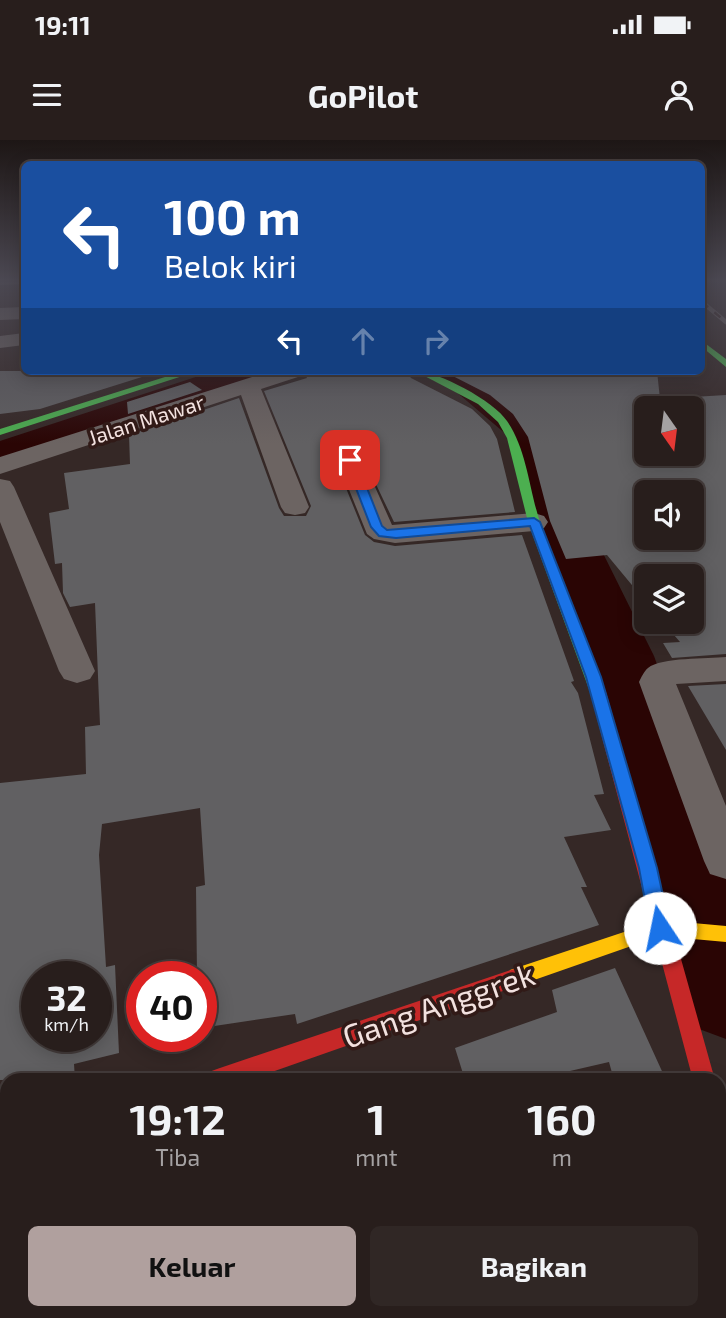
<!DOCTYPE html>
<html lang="id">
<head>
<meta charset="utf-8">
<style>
  body { margin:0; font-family:"Exo 2",sans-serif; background:#302725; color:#f1f3f6; height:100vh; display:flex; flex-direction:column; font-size:26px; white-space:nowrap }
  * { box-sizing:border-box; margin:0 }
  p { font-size:23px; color:#a5a2a3 }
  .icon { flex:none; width:38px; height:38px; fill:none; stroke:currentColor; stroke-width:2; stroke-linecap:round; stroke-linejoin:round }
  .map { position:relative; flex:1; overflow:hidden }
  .details { position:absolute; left:0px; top:933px; width:726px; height:247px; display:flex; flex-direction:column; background:#281e1c; border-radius:21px 21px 0 0; box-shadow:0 4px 18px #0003,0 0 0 2px #443c3b }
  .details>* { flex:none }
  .banner { position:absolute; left:21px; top:21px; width:684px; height:214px; border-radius:10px; box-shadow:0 4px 18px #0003,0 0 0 2px #443c3b; background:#1a4fa0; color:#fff; overflow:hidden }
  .needle { width:46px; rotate:166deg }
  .tools { position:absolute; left:634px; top:256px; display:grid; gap:14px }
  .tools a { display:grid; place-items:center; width:70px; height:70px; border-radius:10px; background:#281e1c; box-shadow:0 4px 18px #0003,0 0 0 2px #443c3b; font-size:35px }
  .speed { position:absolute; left:21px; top:821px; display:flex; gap:14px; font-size:35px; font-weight:700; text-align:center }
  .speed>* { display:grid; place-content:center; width:91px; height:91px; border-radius:50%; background:#281e1c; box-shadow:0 4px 18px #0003,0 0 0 2px #443c3b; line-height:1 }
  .speed small { font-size:18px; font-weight:400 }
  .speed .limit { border:10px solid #d22; background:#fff; color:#111 }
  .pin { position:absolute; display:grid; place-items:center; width:60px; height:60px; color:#fff; margin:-30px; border-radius:14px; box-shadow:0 4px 10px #0006 }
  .me { position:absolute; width:77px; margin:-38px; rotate:349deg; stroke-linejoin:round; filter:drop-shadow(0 0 5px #0008) }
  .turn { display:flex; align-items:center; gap:24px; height:147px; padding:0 28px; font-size:32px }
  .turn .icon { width:91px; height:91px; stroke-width:2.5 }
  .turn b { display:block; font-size:49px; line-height:60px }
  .lanes { display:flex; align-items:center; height:66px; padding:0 28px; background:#0003; justify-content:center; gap:35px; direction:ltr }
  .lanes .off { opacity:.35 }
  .eta { display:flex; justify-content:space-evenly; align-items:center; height:119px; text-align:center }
  .eta b { font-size:42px; font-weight:700; line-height:49px }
  .action { display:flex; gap:14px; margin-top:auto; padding:14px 28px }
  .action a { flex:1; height:80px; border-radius:10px; background:#b0a09e; color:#111; font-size:28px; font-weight:700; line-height:80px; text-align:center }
  .action a+a { background:#302725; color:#f1f3f6 }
  .status { display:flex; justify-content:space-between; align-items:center; height:49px; padding:0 35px; background:#281e1c; direction:ltr }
  .status svg { height:19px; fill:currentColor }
  header { display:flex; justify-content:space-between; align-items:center; height:91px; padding:0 28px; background:#281e1c; font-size:32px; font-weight:700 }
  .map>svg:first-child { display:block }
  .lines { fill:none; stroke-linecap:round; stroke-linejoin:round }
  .river { fill:#2a0504; fill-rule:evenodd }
  .building { fill:#616062; fill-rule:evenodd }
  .street { fill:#6c6462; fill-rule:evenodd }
  .fast { fill:#4caf50; fill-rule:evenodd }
  .slow { fill:#ffc107; fill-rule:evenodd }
  .jam { fill:#c62828; fill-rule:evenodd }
  .rail-casing { stroke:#6b6261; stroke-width:4.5 }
  .rail { stroke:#311a17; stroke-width:2.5; stroke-dasharray:8; stroke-linecap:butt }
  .route { fill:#1a73e8; stroke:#114b97; stroke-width:2 }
  .labels { text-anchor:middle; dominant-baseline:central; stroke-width:7; stroke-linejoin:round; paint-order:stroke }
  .far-street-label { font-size:21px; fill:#f2e1df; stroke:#311a17 }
  .near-street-label { font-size:32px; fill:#f2e1df; stroke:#311a17 }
</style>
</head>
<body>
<div class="status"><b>19:11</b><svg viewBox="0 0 49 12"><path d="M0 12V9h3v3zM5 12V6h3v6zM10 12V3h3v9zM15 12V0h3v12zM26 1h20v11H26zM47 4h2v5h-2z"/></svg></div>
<header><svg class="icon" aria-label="menu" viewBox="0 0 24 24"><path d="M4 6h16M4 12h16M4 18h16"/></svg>GoPilot<svg class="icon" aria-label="person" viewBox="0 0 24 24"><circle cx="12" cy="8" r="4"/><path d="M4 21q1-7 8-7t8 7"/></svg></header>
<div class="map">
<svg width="726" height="1178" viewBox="0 0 726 1178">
  <rect width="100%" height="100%" fill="#352826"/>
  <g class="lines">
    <path class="river" d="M214,231H279L272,240L0,333V301Z
      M426,231H484L547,279L554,289L585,377L654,516L726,716V899L691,886L676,854L586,516L529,377L507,295L454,250L433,240Z"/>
  </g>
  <path class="building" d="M0,231H161L40,269L0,274Z
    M341,231H406L411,238L472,269L490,286L497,299L515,372L394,382L361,313L351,309L340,311L335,321L365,395L374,402L395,406L522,395L573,538L574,541L571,542L578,553L604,654L594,655L611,690L564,697L587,747H581L599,785L297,884L295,874L201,888V836H197L196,747L205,745L200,668L102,684L99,715L106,827L115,825L119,913L74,924L75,940H0V643L86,634L85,587L100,585L95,463L70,467L63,453L62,423L55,424L49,373L69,369L64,333L130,324L129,295L239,258L279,368L284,376H306L311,366L264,251L307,238L306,236ZM37,836H96V896H37Z
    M443,231H657L660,259L726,255V514L672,518L663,503L680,502L662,481H691V436H646V462L607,415L566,419L550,381L528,297L513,274L490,255ZM646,268H691V313H646ZM646,352H691V397H646Z
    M190,242L202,250L128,274L127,262Z
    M726,544V610L688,546Z
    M615,828L666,940H614L609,922L531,940H465L455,908L557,872L552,850Z"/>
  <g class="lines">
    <path class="street" d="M0,139H24V144L0,145Z
      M24,167V179L0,180V168Z
      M24,193V205L0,208V196Z
      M271,231H304L301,236L261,249L309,367L305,373L295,375L285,373L281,367L241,255L0,334V317Z
      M350,312L359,314L363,320L392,385L534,373L544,376L548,382L544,388L534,391L395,403L374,399L367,394L337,320L341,314Z
      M0,339L10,341L14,347L95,531L90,539L77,543L64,539L59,531L0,382Z
      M726,517V541L676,544L726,666V739L710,734L704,721L639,542C641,538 644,531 648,528C661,517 708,519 726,517Z
      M719,967L726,969V1047L719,1044Z
      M7,983V1041L0,1043V985Z"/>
    <path class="fast" d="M702,201L726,219V227L702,207Z
      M184,231H198L0,295V289Z
      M415,231C438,231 494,261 507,281C527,310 529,349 540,382C559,440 584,496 606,552L603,556H593L590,552L528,382L507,298L498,282L478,264Z"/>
    <path class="slow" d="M660,780L726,786V802L660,796L517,846L510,844L507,837L510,830Z"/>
    <path class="jam" d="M598,547L606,552L715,940H693L590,552Z
      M517,828L524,830L527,837L524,844L517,846L249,940H206L209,932L217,929Z"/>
    <defs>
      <path id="rail" d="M702,162L726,182"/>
    </defs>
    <use href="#rail" class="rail-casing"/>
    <use href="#rail" class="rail"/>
  </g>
  <linearGradient id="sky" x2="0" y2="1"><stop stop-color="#1d1615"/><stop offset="0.46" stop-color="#4b4852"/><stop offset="1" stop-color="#4b4852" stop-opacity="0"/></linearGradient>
  <rect width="726" height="304" fill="url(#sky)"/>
  <path class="route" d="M350,317L356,320L382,386L387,390L534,378L540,382L601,537L657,728L670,788L667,794L660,796L653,794L650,788L639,728L586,537L530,386L396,398L379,396L371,387L345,320Z"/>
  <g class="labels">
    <g class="far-street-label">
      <text transform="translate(146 279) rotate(-18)">Jalan Mawar</text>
    </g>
    <g class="near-street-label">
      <text transform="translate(438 864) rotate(-19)">Gang Anggrek</text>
    </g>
  </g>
</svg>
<div class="tools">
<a><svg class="needle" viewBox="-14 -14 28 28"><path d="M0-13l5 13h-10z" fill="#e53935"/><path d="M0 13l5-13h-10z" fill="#a5a2a3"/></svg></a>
<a><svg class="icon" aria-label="sound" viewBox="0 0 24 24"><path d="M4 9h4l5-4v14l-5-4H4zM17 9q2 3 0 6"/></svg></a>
<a><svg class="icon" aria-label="layers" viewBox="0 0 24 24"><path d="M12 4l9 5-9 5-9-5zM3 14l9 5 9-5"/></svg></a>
</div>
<div class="speed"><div>32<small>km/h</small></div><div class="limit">40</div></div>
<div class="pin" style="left:350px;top:320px;background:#d93025"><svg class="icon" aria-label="arrive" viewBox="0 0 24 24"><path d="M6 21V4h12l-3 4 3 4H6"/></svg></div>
<svg class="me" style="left:660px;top:788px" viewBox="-20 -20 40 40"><circle r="19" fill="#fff"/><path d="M0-13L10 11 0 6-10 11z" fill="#1a73e8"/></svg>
<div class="banner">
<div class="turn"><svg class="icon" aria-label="left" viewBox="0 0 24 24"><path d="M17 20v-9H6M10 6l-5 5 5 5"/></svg><div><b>100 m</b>Belok kiri</div></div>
<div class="lanes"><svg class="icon" aria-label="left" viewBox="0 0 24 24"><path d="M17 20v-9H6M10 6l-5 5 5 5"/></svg><svg class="icon off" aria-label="ahead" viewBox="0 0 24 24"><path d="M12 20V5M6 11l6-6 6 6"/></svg><svg class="icon off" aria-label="right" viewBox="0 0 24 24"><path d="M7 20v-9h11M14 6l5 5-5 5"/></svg></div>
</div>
<section class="details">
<div class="eta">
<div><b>19:12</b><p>Tiba</p></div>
<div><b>1</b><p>mnt</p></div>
<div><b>160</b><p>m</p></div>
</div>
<div class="action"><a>Keluar</a><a>Bagikan</a></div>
</section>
</div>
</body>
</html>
